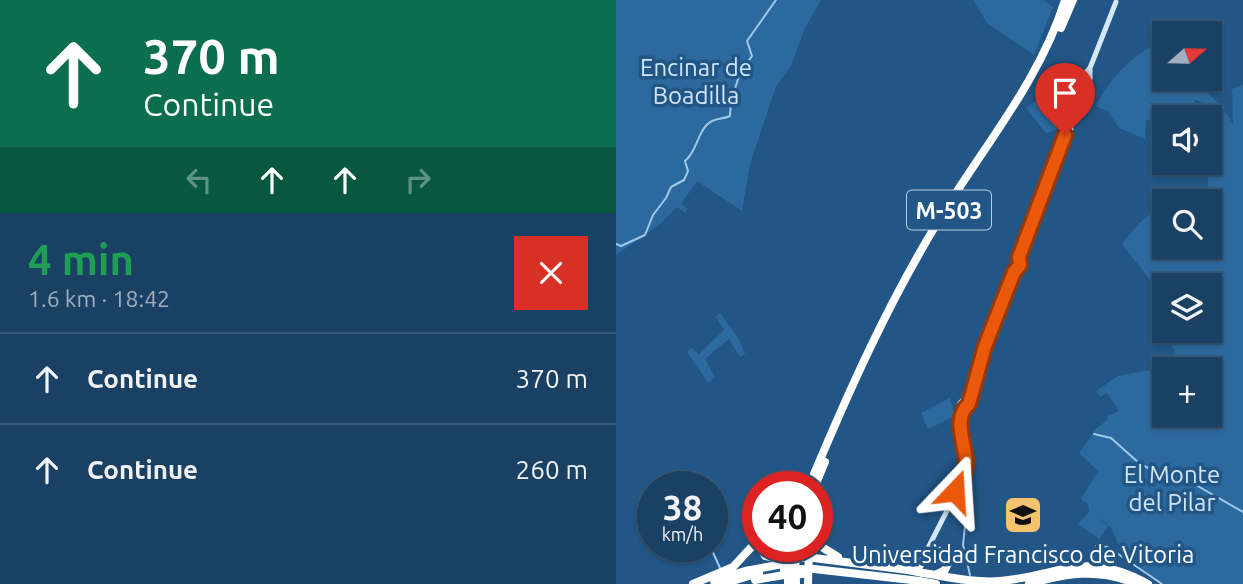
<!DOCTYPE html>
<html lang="en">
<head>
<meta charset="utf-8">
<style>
  body { margin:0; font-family:Ubuntu,sans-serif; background:#23476a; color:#f1f3f6; height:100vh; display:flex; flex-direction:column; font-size:26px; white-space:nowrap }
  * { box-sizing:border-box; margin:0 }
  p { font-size:23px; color:#9fafbf }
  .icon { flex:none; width:38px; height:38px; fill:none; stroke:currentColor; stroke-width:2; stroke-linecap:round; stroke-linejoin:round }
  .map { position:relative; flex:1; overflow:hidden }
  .side { display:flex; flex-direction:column; background:#1a4064; width:616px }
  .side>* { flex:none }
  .banner { background:#0b6e4f; color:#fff; overflow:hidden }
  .needle { width:46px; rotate:70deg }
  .buttons { position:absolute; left:536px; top:21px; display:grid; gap:14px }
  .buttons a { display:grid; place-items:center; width:70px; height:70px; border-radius:0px; background:#1a4064; box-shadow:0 2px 5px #0004,0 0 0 2px #385978; font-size:35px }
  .speed { position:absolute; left:21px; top:471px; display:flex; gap:14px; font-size:35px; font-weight:700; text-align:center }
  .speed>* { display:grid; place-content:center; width:91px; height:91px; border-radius:50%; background:#1a4064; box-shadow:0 2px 5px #0004,0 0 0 2px #385978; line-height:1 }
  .speed small { font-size:18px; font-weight:400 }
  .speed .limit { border:10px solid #d22; background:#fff; color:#111 }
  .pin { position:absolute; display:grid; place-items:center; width:60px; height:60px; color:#fff; margin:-72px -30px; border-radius:50% 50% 50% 0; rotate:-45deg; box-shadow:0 0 7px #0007 }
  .pin .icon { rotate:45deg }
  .me { position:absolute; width:77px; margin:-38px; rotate:20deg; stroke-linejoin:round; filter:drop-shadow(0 0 5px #0008) }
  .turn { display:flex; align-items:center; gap:24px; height:147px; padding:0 28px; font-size:32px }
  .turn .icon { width:91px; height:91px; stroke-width:2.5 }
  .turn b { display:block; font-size:49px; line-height:60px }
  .lanes { display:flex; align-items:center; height:66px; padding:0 28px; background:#0003; justify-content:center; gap:35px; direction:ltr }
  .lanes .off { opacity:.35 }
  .round { display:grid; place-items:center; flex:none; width:74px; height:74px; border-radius:0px; background:#23476a }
  .head { display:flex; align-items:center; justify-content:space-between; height:119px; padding:0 28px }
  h1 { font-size:42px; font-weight:700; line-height:52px; color:#1e9e55 }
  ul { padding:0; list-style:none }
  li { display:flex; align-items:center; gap:21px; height:91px; padding:0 28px; border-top:2px solid #385978 }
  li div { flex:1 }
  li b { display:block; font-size:26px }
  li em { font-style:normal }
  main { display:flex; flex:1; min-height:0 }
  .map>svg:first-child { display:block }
  .green { fill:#2c699e; fill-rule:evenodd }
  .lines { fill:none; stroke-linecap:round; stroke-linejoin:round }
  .stream { stroke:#9fc9ea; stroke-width:2 }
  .secondary { stroke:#d6e8f7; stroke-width:5 }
  .highway { stroke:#fff; stroke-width:8 }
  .highway-bridge { stroke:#fff; stroke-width:8 }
  .route-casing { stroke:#983908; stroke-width:18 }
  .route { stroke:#ea580c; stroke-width:12 }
  .labels { text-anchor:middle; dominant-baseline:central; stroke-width:7; stroke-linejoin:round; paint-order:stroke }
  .shield { fill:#225686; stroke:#bdccdb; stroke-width:2 }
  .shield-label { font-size:23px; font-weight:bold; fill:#fff }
  .park-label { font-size:24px; fill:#d0e5f7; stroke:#225686 }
  .poi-label { font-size:24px; fill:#fff; stroke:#225686 }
</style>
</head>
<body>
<main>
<section class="side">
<div class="banner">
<div class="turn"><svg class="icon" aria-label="ahead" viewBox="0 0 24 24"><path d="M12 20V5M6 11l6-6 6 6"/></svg><div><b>370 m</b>Continue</div></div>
<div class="lanes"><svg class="icon off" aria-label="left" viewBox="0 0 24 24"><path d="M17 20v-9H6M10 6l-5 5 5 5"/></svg><svg class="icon" aria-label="ahead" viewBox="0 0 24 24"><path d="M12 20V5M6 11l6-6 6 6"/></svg><svg class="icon" aria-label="ahead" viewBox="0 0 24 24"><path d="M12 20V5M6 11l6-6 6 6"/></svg><svg class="icon off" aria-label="right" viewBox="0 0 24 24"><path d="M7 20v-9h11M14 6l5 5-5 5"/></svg></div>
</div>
<div class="head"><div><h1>4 min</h1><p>1.6 km · 18:42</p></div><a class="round" style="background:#d93025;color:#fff"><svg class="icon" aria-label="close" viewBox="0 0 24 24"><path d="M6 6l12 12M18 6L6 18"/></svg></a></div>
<ul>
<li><svg class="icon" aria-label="ahead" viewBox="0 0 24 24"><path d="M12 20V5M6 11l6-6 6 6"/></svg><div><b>Continue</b></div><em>370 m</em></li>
<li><svg class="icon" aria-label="ahead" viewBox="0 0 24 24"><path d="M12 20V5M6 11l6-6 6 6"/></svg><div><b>Continue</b></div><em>260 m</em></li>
</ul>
</section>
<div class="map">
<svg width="627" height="584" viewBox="0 0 627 584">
  <rect width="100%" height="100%" fill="#225686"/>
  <path class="green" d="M0,0H205L189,28L175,66L160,86L134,164L126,211L81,181L65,204L72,209L69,213L61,207L43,225L0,255Z
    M357,0H427L437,7L418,55L371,23Z
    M548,41V79C579,79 604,98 617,125L616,89L627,85V584H544L505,551L495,527L479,516L492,526L483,539L462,524L473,512L472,504L465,499L482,471L463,453L480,429L492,419L491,416L503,411L491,393L484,397L480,391L502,376L555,366L560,359L555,355L560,354L556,346L560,331H593V285H548V298L506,244C519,228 528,215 548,206V247H593V201H556L592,187L593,137L598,134L593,122L601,118L593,119L599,112L594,105L579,100L578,104L586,111L575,117H554L557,110L541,119L530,120L529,139L503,128L492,111L480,106C491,81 521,50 548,41ZM593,369V415H548V369Z
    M436,89L450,121L447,127L430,133L410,108Z
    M104,313L123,339L129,354L124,357L113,339L89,359L99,377L92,383L71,352L75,348L83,354L108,330L100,317Z
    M334,398L339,416L312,429L305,413Z"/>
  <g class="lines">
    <path class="stream" d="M0,244L5,246L29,235L37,215L50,198L55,187L68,180L72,171L69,161C82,151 81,129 96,121C102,118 108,119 114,116L115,101L124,73L136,56L131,41L160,0
      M478,434L495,438L523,463L543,474
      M546,476L563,480
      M566,480L580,485L627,512
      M349,526L347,545L354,575
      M94,546L104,568
      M480,546L492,547L546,584"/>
    <path class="secondary" d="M466,88V77L474,68L500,2
      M348,399L398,272L403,266V257L449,135L455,129L453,125L466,90L474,79V68
      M339,492L344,495L347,492L345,485L350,461L344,426V403L348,399L353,403
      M309,554L345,483
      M495,555L496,557H494L493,556Z"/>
    <path class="highway" d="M445,28L457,0
      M193,486C231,395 271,305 323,220C366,148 424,81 449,0
      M199,486L209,462
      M201,544L222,557
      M144,546L149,556L166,559
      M172,546V584
      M179,546L180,584
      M198,558L292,570
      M198,569L287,579
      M300,571L312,553L322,550L329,554L332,563L329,570L321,574
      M307,573C333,577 358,583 384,581C444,576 469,549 532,584
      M139,580L168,575
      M98,581L129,571L167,564
      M303,581L320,584
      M77,584L117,567L142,540
      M106,584L143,573
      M192,584L193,546
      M413,584C450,573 484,568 520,584"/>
    <path class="highway-bridge" d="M166,559L186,558
      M191,569H198
      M168,570L186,569
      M292,570L307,573
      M168,575L187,574
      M287,579L303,581"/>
  </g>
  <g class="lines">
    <defs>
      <path id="route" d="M339,491L345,488C346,480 349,473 350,465C351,446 335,419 353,404L369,346L398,272L404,265L403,257L449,135"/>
    </defs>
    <use href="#route" class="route-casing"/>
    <use href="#route" class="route"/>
  </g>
  <defs>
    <symbol id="university-square" viewBox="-11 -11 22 22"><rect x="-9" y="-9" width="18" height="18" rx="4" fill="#f5c26d" stroke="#225686"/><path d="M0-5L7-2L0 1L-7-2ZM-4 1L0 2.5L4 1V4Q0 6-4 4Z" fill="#111"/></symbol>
  </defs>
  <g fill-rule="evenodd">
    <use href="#university-square" x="385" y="493" width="44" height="44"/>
  </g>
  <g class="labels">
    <rect class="shield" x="291" y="190.5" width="84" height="39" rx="5"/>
    <g class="shield-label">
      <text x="333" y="210">M-503</text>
    </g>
    <g class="park-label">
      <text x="80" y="67">Encinar de<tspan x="80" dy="28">Boadilla</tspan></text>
      <text x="556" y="474">El Monte<tspan x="556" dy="28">del Pilar</tspan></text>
    </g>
    <g class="poi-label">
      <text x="407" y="554">Universidad Francisco de Vitoria</text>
    </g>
  </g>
</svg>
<div class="buttons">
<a><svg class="needle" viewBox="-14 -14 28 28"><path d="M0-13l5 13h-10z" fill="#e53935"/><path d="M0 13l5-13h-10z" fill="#9fafbf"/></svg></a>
<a><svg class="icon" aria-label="sound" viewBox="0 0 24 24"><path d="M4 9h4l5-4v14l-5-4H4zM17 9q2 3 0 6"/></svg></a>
<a><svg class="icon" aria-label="search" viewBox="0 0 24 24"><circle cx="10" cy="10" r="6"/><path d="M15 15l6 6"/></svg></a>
<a><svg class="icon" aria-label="layers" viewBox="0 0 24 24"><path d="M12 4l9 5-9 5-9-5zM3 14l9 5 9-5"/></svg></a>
<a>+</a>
</div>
<div class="speed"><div>38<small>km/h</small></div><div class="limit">40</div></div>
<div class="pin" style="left:449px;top:135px;background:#d93025"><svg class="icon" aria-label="arrive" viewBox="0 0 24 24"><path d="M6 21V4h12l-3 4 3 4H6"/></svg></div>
<svg class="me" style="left:339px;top:491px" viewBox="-20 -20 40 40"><path d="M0-17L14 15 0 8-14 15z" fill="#ea580c" stroke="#fff" stroke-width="4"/></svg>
</div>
</main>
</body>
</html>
